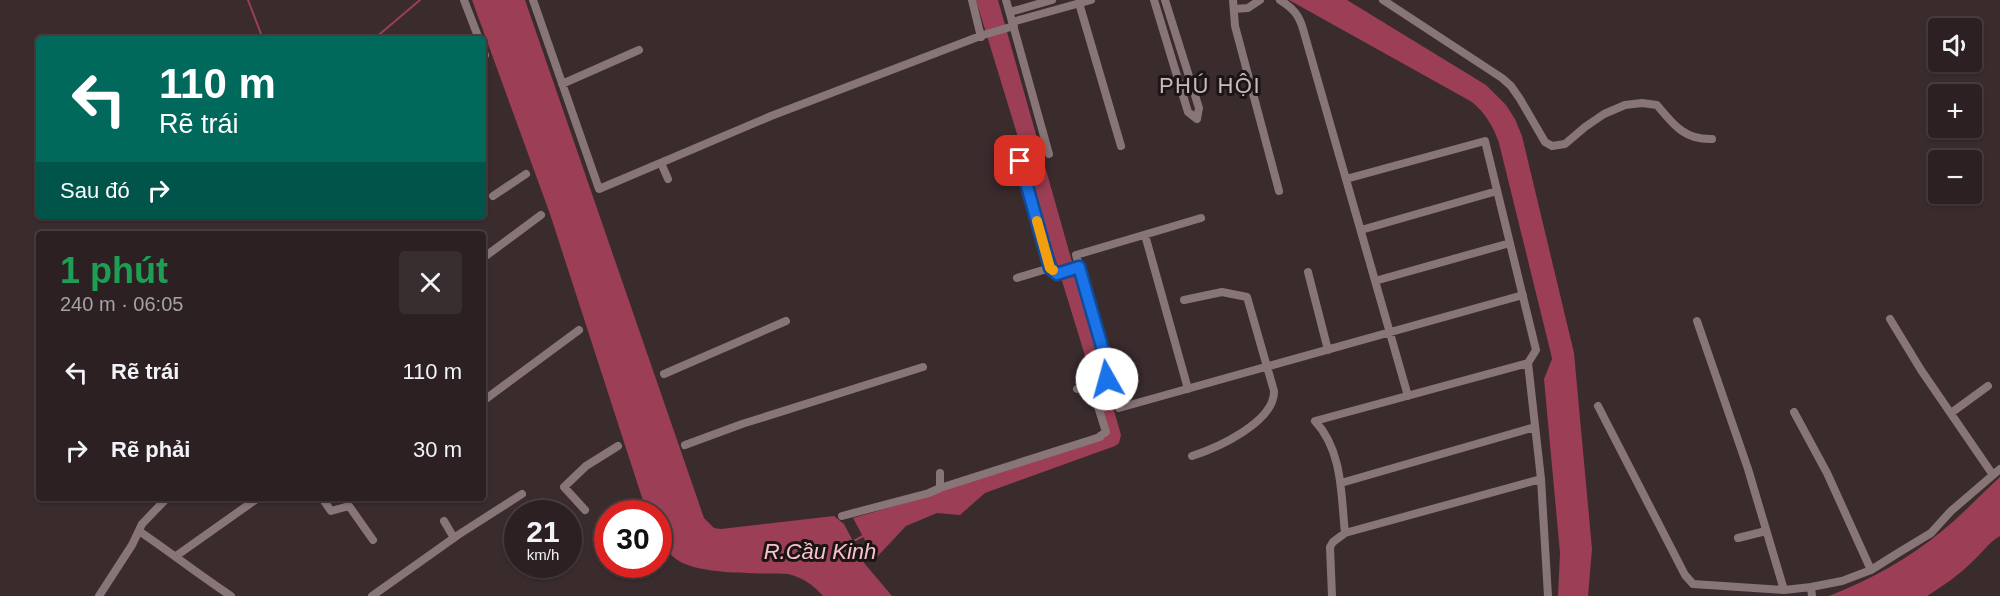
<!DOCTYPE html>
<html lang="vi">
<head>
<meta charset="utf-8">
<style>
  body { margin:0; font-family:Arial,sans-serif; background:#382d2f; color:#f1f3f6; height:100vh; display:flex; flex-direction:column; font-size:22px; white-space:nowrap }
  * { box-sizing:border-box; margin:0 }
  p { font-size:20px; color:#a6a3a5 }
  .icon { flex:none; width:33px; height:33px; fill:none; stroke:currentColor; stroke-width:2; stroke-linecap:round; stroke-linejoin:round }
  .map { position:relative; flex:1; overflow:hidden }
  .sheet { position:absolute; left:36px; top:231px; width:450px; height:270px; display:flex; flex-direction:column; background:#2c2022; border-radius:6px; box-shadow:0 2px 4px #0004,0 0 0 2px #483e40 }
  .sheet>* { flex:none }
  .banner { position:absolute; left:36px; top:36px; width:450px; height:183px; border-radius:6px; box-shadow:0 2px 4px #0004,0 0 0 2px #483e40; background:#00695c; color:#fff; overflow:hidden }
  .buttons { position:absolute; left:1928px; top:18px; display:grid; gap:12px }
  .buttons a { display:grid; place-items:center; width:54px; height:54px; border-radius:6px; background:#2c2022; box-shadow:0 2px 4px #0004,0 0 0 2px #483e40; font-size:30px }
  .speed { position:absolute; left:504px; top:500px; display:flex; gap:12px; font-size:30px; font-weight:700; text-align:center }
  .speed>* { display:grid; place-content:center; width:78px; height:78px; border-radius:50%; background:#2c2022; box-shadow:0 2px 4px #0004,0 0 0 2px #483e40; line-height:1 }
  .speed small { font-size:15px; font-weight:400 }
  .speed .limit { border:9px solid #d22; background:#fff; color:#111 }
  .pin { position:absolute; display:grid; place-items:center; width:51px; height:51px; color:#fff; margin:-26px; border-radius:12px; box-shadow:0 3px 9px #0006 }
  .me { position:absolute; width:66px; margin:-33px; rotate:353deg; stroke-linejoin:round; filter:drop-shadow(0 0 4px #0008) }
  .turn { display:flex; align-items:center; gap:21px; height:126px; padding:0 24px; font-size:27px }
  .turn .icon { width:78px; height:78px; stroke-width:2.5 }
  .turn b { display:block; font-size:42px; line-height:51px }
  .then { display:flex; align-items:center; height:57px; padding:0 24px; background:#0003; gap:12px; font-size:22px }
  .round { display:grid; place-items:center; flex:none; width:63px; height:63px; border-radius:6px; background:#382d2f }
  .summary { display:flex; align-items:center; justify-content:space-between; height:102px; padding:0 24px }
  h1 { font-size:36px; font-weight:800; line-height:45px; color:#1e9e55 }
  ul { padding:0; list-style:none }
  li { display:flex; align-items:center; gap:18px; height:78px; padding:0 24px }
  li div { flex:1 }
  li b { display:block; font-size:22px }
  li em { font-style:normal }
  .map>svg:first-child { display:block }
  .water { fill:#9c3e55 }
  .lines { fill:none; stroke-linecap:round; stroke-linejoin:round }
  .stream { stroke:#9c3e55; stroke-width:2 }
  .street { stroke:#877578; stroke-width:8 }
  .route-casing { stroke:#114b97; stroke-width:15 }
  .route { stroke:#1a73e8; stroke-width:10 }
  .slow { stroke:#f59e0b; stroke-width:10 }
  .labels { text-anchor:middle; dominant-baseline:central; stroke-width:6; stroke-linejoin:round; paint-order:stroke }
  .neighbourhood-label { font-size:22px; letter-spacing:1.5px; fill:#cbb8bb; stroke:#1c1516 }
  .water-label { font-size:22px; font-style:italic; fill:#f8c2cb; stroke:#1c1516 }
</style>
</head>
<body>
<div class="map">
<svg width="2000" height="596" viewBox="0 0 2000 596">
  <rect width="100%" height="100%" fill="#3a2b2d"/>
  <path class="water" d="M472,0H525L704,518L714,528L721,529L834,516L844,524L865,564L892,596H823C812,584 803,578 788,574C760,573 702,575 679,561C671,556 665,548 659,541L658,513H647L550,214Z
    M976,0H998L1121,435L1119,443L1115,446L985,493L960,515L937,513L906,526L875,559L853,518L916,500L1108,431Z
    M1289,0H1347L1486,85L1506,105L1515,119L1522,136L1574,353L1592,549L1588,596H1558L1560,553L1544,379L1552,359L1551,354L1499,143C1493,126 1486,114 1472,102Z
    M2000,477V536C1989,542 1982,553 1972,562C1959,575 1943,586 1927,596H1829C1870,580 1908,559 1942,531C1962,515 1980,495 2000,477Z"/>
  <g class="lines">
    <path class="stream" d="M248,0L263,39
      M374,39L420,0
      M852,542L863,536"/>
    <path class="street" d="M464,0L479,39
      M533,0L599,189L771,116L983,35L1014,26
      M972,0L981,37
      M1006,0L1049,154
      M1154,0L1188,112L1197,119L1199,108L1165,0
      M1233,0L1235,26L1279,191
      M1280,0C1293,8 1299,15 1303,29L1408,396
      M1383,0L1502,78L1511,86L1520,99L1545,142L1552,146L1565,144L1585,127L1604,114L1625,105L1642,103L1657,105C1673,124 1684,140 1712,139
      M1079,3L1121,146
      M1234,9L1248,8L1260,0
      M1010,12L1052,0
      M1012,22L1091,0
      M483,50L485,55
      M562,84L639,50
      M1020,161L1050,268
      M661,163L668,179
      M1346,179L1485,141L1536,350L1528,363L1541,479L1548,596
      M493,196L526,174
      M1201,218L1076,255L1119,408L1523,295
      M1361,230L1497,191
      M1145,235L1188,389
      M483,258L541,215
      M1308,272L1328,350
      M1017,278L1050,268L1057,274L1079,267
      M1375,281L1510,243
      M1184,300L1222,292L1247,297L1274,391C1275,422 1217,448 1192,456
      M1890,319L1921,370L1993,475
      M1697,321L1748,469L1784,590
      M664,374L786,321
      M1091,384L1106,432L1100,436
      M1077,389L1111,378
      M483,401L579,330
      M1598,406L1685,575L1693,584L1784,590L1811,587
      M1794,412L1827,473L1871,570
      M1951,413L1988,386
      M685,445L742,424L923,367
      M1341,483L1535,427
      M940,488L1100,437
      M322,498L331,511L349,506L373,540
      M585,510L564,487L586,466L618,446
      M842,516L929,493L940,488V473
      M444,521L454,538
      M139,531C170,552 199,575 231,596
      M1345,533C1341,496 1343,451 1315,421L1528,363
      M1738,538L1766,531
      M176,556L258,498
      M99,596L132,545L142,524L167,498
      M372,596L458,535L522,494
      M1332,596L1330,547L1333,542L1345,533L1541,479
      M1812,596L1811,587L1842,581L1871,570L1898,553L1931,533L1951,511L2000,469"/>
  </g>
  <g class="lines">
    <defs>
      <path id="route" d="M1020,161L1050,268L1057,274L1079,267L1111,378L1107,379"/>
    </defs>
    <use href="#route" class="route-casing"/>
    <use href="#route" class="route"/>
    <path class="slow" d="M1037,221L1050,268L1053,270"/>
  </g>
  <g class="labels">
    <g class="neighbourhood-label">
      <text x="1210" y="85">PHÚ HỘI</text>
    </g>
    <g class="water-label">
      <text x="820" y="551">R.Cầu Kinh</text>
    </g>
  </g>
</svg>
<div class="buttons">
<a><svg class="icon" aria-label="sound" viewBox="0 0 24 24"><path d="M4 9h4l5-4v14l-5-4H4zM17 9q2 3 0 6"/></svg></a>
<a>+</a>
<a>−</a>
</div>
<div class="speed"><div>21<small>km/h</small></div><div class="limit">30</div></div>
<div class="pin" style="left:1020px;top:161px;background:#d93025"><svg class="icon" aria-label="arrive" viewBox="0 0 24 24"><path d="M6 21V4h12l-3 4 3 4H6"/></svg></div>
<svg class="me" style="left:1107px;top:379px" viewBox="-20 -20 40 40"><circle r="19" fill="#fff"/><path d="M0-13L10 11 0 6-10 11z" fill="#1a73e8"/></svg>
<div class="banner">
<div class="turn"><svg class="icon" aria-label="left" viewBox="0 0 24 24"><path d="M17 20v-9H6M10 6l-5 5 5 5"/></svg><div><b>110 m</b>Rẽ trái</div></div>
<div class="then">Sau đó<svg class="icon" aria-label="right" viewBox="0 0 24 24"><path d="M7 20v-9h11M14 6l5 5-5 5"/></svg></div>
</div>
<section class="sheet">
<div class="summary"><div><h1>1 phút</h1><p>240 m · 06:05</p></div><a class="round"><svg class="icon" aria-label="close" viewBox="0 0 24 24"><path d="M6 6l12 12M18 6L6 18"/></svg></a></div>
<ul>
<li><svg class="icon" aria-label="left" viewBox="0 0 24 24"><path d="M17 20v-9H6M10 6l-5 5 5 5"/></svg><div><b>Rẽ trái</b></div><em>110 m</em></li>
<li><svg class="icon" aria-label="right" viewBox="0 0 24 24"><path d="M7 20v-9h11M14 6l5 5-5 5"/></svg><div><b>Rẽ phải</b></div><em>30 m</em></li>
</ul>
</section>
</div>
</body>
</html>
